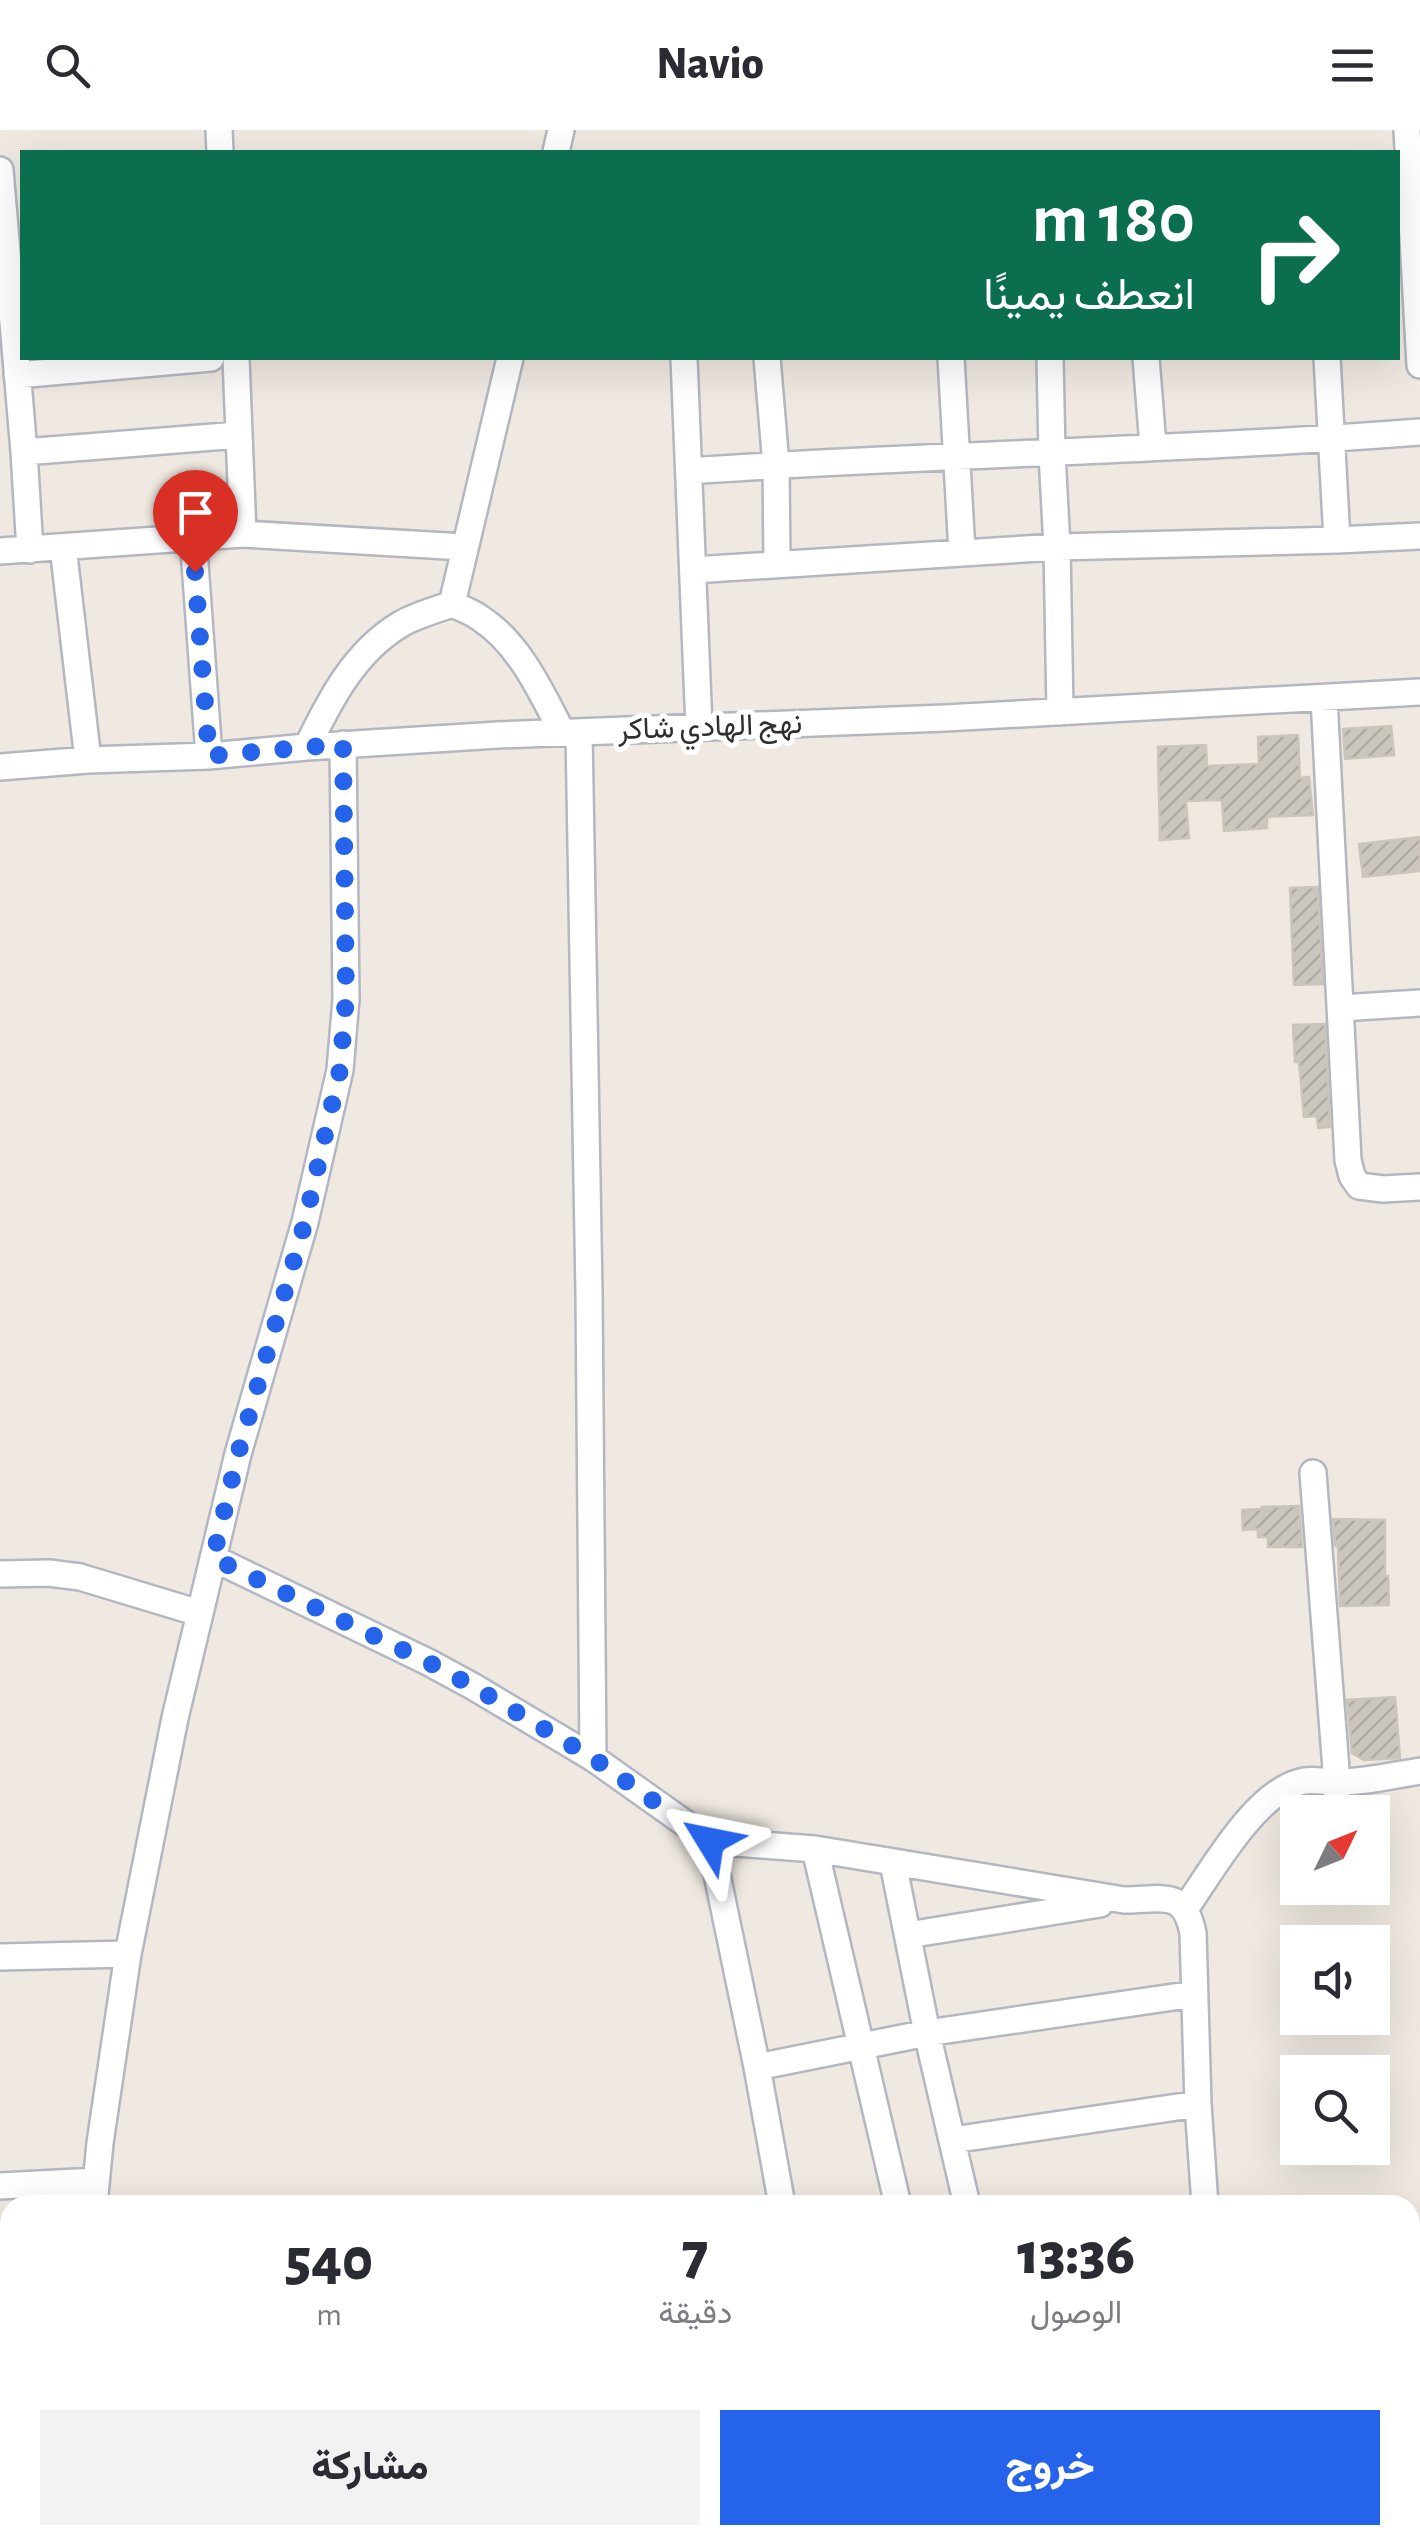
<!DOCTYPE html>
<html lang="ar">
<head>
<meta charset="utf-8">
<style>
  body { margin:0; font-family:"Alegreya Sans",Vazirmatn,sans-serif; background:#f2f2f3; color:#2b2b33; direction:rtl; height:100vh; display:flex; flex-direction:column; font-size:38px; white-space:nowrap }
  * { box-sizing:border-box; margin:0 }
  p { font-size:32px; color:#7c7c81 }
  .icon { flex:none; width:55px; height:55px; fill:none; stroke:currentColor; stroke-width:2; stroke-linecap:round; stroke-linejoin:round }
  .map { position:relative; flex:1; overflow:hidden; direction:ltr }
  .drawer { position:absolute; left:0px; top:2065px; width:1420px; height:350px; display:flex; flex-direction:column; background:#fff; border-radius:30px 30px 0 0; box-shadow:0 10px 40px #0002; direction:rtl }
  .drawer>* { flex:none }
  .hud { position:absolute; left:20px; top:20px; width:1380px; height:210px; border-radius:0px; box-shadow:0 10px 40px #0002; direction:rtl; background:#0b6e4f; color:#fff; overflow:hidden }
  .needle { width:65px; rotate:47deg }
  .buttons { position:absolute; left:1280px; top:1665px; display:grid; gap:20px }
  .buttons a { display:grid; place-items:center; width:110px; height:110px; border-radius:0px; background:#fff; box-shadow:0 10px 40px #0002; font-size:50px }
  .pin { position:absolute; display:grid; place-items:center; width:85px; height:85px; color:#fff; margin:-102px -42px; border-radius:50% 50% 50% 0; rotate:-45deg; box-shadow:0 0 10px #0007 }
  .pin .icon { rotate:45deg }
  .me { position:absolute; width:110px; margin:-55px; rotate:305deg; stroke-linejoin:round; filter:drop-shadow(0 0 8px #0008) }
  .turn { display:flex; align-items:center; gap:35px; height:210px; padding:0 40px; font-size:45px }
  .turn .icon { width:130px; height:130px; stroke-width:2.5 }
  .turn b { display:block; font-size:70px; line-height:85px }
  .eta { display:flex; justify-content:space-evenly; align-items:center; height:170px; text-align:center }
  .eta b { font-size:60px; font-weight:800; line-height:70px }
  .button { display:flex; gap:20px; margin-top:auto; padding:20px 40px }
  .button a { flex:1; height:115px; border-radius:0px; background:#2563eb; color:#fff; font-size:40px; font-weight:800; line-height:115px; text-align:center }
  .button a+a { background:#f2f2f3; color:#2b2b33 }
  header { display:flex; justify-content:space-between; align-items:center; height:130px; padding:0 40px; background:#fff; font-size:45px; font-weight:800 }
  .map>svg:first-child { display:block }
  .building { fill:url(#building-hatch); stroke:#cbc5ba; stroke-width:2.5 }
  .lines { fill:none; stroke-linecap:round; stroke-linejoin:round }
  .minor-casing { stroke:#b4b7c1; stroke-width:30 }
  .minor { stroke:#fff; stroke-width:25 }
  .route { stroke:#2563eb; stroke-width:18; stroke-dasharray:0 32.4 }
  .labels { text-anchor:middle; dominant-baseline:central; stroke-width:10; stroke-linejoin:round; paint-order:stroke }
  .street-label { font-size:30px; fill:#2e2e2e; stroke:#fff }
</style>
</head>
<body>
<header><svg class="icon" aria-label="menu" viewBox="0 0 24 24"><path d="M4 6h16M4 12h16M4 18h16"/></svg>Navio<svg class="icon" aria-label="search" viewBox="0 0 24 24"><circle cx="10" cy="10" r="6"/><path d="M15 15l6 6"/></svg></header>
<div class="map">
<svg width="1420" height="2415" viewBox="0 0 1420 2415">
  <defs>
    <pattern id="building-hatch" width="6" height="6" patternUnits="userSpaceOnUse" patternTransform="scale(2.5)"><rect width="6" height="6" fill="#cbc7bf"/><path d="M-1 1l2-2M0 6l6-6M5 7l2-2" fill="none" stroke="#afaba4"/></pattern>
  </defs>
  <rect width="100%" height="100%" fill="#efe9e1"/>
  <path class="building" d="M1391,596L1394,625L1345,629L1343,599Z
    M1298,605L1300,648L1309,647L1313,685L1267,687V698L1224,701L1222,670L1186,671L1189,708L1160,710L1158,617L1206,615L1207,636L1259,634L1258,607Z
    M1420,707V741L1363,747L1359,714Z
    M1318,757L1323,854L1294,855L1290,758Z
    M1325,894L1330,997L1318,998L1317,986L1304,987L1299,932H1295L1293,895Z
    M1299,1376L1302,1417H1268V1407H1258V1399L1243,1400L1242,1380L1262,1379V1377Z
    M1333,1389L1385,1390V1446H1388L1389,1475L1340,1476L1338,1416H1335Z
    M1395,1567L1400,1628L1364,1630L1352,1623L1347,1570Z"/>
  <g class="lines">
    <defs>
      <path id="minor" d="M219,0L220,22
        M1407,0L1420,235
        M556,22L561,0
        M0,40L24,322L30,420
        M236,228L243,404
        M684,228L699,598
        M767,228L776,335L777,434
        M951,228L962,422
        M1050,228L1052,324L1057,417L1060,582
        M1146,228L1153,316
        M1327,228L1337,410
        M17,245L211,228
        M24,322L239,305
        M689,341C932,324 1177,321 1420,302
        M193,406L209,626
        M63,417L88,630
        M0,421L243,404L464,417
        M693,440L1057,417L1337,410L1420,406
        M452,474L510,228
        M1324,568L1348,1030L1352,1046L1359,1056L1383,1059L1420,1057
        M579,603L589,1163L593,1628
        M307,617C330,570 354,522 401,494C416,485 436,480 452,474C461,478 472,482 480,488C520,514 541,562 562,602
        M0,637L88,630L209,626L307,617L498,605L945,588L1420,562
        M1341,878L1420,873
        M1313,1343L1337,1652L1336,1682
        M213,1428L428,1532L474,1557L593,1628L710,1711L815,1719L1124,1770C1162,1770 1184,1758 1193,1803L1198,1974L1205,2075
        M0,1444L49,1443L80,1447L199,1483
        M710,1711L757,1937L782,2075
        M815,1719L898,2075
        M893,1733L927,1903L967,2075
        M1185,1779C1212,1741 1256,1660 1304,1651C1315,1649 1324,1652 1335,1652C1363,1653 1393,1645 1420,1641
        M908,1805L1100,1774
        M0,1827L128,1824
        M757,1937L927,1903L1194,1864
        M952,2010L1198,1974
        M0,2056L96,2051
        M94,2075L100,2013L128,1824L175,1588L238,1324L305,1092L340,940L346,869L343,614
        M1410,2191L1420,2288
        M1410,2332H1420
        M1210,2405V2415
        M63,2415L64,2405
        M434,2415L542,2405"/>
    </defs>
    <use href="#minor" class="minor-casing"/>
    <use href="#minor" class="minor"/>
  </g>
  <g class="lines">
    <path class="route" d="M195,442L209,626L343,614L346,868L340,940L305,1092L238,1324L213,1428L428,1532L474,1557L593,1628L710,1711"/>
  </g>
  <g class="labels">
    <g class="street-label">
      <text transform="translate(710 597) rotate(-2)">نهج الهادي شاكر</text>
    </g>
  </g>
</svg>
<div class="buttons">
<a><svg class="needle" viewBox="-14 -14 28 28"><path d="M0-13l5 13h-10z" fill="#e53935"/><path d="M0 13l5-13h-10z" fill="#7c7c81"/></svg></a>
<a><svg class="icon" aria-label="sound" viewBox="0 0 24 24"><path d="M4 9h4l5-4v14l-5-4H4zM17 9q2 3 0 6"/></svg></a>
<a><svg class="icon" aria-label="search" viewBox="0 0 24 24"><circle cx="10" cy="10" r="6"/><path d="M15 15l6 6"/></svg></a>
</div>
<div class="pin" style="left:195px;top:442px;background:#d93025"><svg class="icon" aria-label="arrive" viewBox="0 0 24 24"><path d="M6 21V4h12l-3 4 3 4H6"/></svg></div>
<svg class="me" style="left:710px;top:1711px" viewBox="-20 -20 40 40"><path d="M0-17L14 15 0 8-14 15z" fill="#2563eb" stroke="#fff" stroke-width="4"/></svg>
<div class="hud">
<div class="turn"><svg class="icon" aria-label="right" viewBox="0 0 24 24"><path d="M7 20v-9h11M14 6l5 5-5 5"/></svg><div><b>180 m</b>انعطف يمينًا</div></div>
</div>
<section class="drawer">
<div class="eta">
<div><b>13:36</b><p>الوصول</p></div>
<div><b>7</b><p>دقيقة</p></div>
<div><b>540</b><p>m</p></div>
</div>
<div class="button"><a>خروج</a><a>مشاركة</a></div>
</section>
</div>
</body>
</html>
